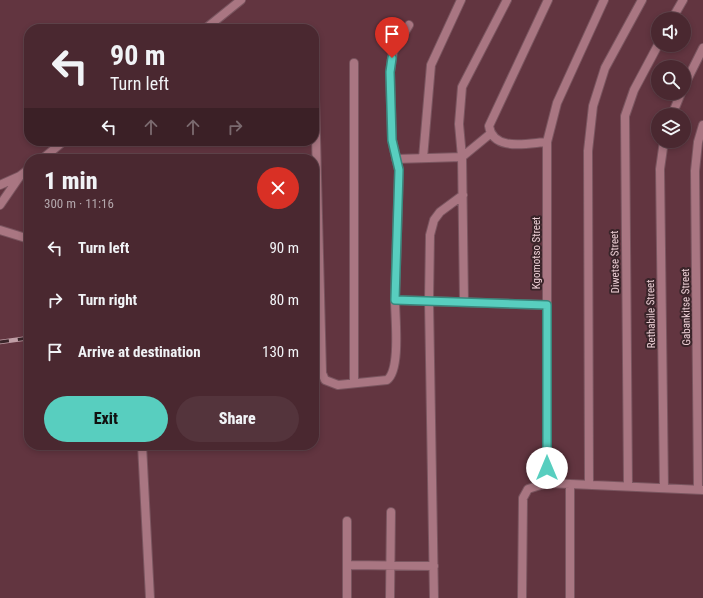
<!DOCTYPE html>
<html lang="en">
<head>
<meta charset="utf-8">
<style>
  body { margin:0; font-family:"Roboto Condensed",sans-serif; background:#54343c; color:#f1f3f6; height:100vh; display:flex; flex-direction:column; font-size:15px; white-space:nowrap }
  * { box-sizing:border-box; margin:0 }
  p { font-size:13px; color:#b2a6ab }
  .icon { flex:none; width:22px; height:22px; fill:none; stroke:currentColor; stroke-width:2; stroke-linecap:round; stroke-linejoin:round }
  .map { position:relative; flex:1; overflow:hidden }
  .sheet { position:absolute; left:24px; top:154px; width:295px; height:296px; display:flex; flex-direction:column; background:#4a2830; border-radius:16px; box-shadow:0 2px 6px #0003,0 0 0 1px #61444c }
  .sheet>* { flex:none }
  .hud { position:absolute; left:24px; top:24px; width:295px; height:122px; border-radius:16px; box-shadow:0 2px 6px #0003,0 0 0 1px #61444c; background:#4a2830; color:#f1f3f6; overflow:hidden }
  .tools { position:absolute; left:651px; top:12px; display:grid; gap:8px }
  .tools a { display:grid; place-items:center; width:40px; height:40px; border-radius:50%; background:#4a2830; box-shadow:0 2px 6px #0003,0 0 0 1px #61444c; font-size:20px }
  .pin { position:absolute; display:grid; place-items:center; width:34px; height:34px; color:#fff; margin:-41px -17px; border-radius:50% 50% 50% 0; rotate:-45deg; box-shadow:0 0 4px #0007 }
  .pin .icon { rotate:45deg }
  .me { position:absolute; width:44px; margin:-22px; rotate:0deg; stroke-linejoin:round; filter:drop-shadow(0 0 3px #0008) }
  .turn { display:flex; align-items:center; gap:14px; height:84px; padding:0 20px; font-size:18px }
  .turn .icon { width:52px; height:52px; stroke-width:2.5 }
  .turn b { display:block; font-size:28px; line-height:34px }
  .lanes { display:flex; align-items:center; height:38px; padding:0 20px; background:#0003; justify-content:center; gap:20px; direction:ltr }
  .lanes .off { opacity:.35 }
  .round { display:grid; place-items:center; flex:none; width:42px; height:42px; border-radius:21px; background:#54343c }
  .headline { display:flex; align-items:center; justify-content:space-between; height:68px; padding:0 20px }
  h1 { font-size:24px; font-weight:800; line-height:30px }
  .primary-button { display:flex; gap:8px; margin-top:auto; padding:8px 20px }
  .primary-button a { flex:1; height:46px; border-radius:24px; background:#58cebf; color:#111; font-size:16px; font-weight:800; line-height:46px; text-align:center }
  .primary-button a+a { background:#54343c; color:#f1f3f6 }
  ul { padding:0; list-style:none }
  li { display:flex; align-items:center; gap:12px; height:52px; padding:0 20px }
  li div { flex:1 }
  li b { display:block; font-size:15px }
  li em { font-style:normal }
  .map>svg:first-child { display:block }
  .lines { fill:none; stroke-linecap:round; stroke-linejoin:round }
  .minor-casing { stroke:#7a555f; stroke-width:10 }
  .minor { stroke:#a97682; stroke-width:8 }
  .rail-casing { stroke:#c09ea6; stroke-width:4.5 }
  .rail { stroke:#392429; stroke-width:3; stroke-dasharray:9; stroke-linecap:butt }
  .route-casing { stroke:#39867c; stroke-width:10 }
  .route { stroke:#58cebf; stroke-width:7 }
  .labels { text-anchor:middle; dominant-baseline:central; stroke-width:4; stroke-linejoin:round; paint-order:stroke }
  .street-label { font-size:11px; fill:#eccfd5; stroke:#392429 }
</style>
</head>
<body>
<div class="map">
<svg width="703" height="598" viewBox="0 0 703 598">
  <rect width="100%" height="100%" fill="#623540"/>
  <g class="lines">
    <defs>
      <path id="minor" d="M672,19L683,0
        M409,25L393,52L390,72L392,140L399,170L395,300L547,305
        M205,29L241,0
        M354,63V383
        M684,86L703,48
        M315,98L322,373L325,380L338,385L387,380C401,370 395,317 395,300
        M672,115L681,93
        M547,142C528,143 493,152 489,126L548,0
        M423,158L431,65L461,0
        M42,159L64,141
        M396,159L462,157L490,134
        M0,185L20,176L29,169
        M0,205L20,176
        M0,230L29,239
        M464,302L462,157L459,124L462,87L507,0
        M142,445L150,598
        M547,483L570,484
        M589,485L588,151L593,106L605,68L642,0
        M628,486L625,116L634,90L658,45
        M664,488L660,169L664,141
        M698,489L695,171L698,142L703,125
        M347,521V598
        M347,565L434,566
        M390,598L391,512
        M434,598L429,301L430,235L434,220L440,212L463,195
        M522,598L523,498L528,489L547,483V142L557,103L604,0
        M570,598V484L703,490"/>
    </defs>
    <use href="#minor" class="minor-casing"/>
    <use href="#minor" class="minor"/>
    <defs>
      <path id="rail" d="M0,342L29,338"/>
    </defs>
    <use href="#rail" class="rail-casing"/>
    <use href="#rail" class="rail"/>
  </g>
  <g class="lines">
    <defs>
      <path id="route" d="M392,58L390,72L392,140L399,170L395,300L547,305V468"/>
    </defs>
    <use href="#route" class="route-casing"/>
    <use href="#route" class="route"/>
  </g>
  <g class="labels">
    <g class="street-label">
      <text transform="translate(536 253) rotate(-90)">Kgomotso Street</text>
      <text transform="translate(615 262) rotate(-91)">Diwetse Street</text>
      <text transform="translate(686 307) rotate(-91)">Gabankitse Street</text>
      <text transform="translate(651 314) rotate(-91)">Rethabile Street</text>
    </g>
  </g>
</svg>
<div class="tools">
<a><svg class="icon" aria-label="sound" viewBox="0 0 24 24"><path d="M4 9h4l5-4v14l-5-4H4zM17 9q2 3 0 6"/></svg></a>
<a><svg class="icon" aria-label="search" viewBox="0 0 24 24"><circle cx="10" cy="10" r="6"/><path d="M15 15l6 6"/></svg></a>
<a><svg class="icon" aria-label="layers" viewBox="0 0 24 24"><path d="M12 4l9 5-9 5-9-5zM3 14l9 5 9-5"/></svg></a>
</div>
<div class="pin" style="left:392px;top:58px;background:#d93025"><svg class="icon" aria-label="arrive" viewBox="0 0 24 24"><path d="M6 21V4h12l-3 4 3 4H6"/></svg></div>
<svg class="me" style="left:547px;top:468px" viewBox="-20 -20 40 40"><circle r="19" fill="#fff"/><path d="M0-13L10 11 0 6-10 11z" fill="#58cebf"/></svg>
<div class="hud">
<div class="turn"><svg class="icon" aria-label="left" viewBox="0 0 24 24"><path d="M17 20v-9H6M10 6l-5 5 5 5"/></svg><div><b>90 m</b>Turn left</div></div>
<div class="lanes"><svg class="icon" aria-label="left" viewBox="0 0 24 24"><path d="M17 20v-9H6M10 6l-5 5 5 5"/></svg><svg class="icon off" aria-label="ahead" viewBox="0 0 24 24"><path d="M12 20V5M6 11l6-6 6 6"/></svg><svg class="icon off" aria-label="ahead" viewBox="0 0 24 24"><path d="M12 20V5M6 11l6-6 6 6"/></svg><svg class="icon off" aria-label="right" viewBox="0 0 24 24"><path d="M7 20v-9h11M14 6l5 5-5 5"/></svg></div>
</div>
<section class="sheet">
<div class="headline"><div><h1>1 min</h1><p>300 m · 11:16</p></div><a class="round" style="background:#d93025;color:#fff"><svg class="icon" aria-label="close" viewBox="0 0 24 24"><path d="M6 6l12 12M18 6L6 18"/></svg></a></div>
<ul>
<li><svg class="icon" aria-label="left" viewBox="0 0 24 24"><path d="M17 20v-9H6M10 6l-5 5 5 5"/></svg><div><b>Turn left</b></div><em>90 m</em></li>
<li><svg class="icon" aria-label="right" viewBox="0 0 24 24"><path d="M7 20v-9h11M14 6l5 5-5 5"/></svg><div><b>Turn right</b></div><em>80 m</em></li>
<li><svg class="icon" aria-label="arrive" viewBox="0 0 24 24"><path d="M6 21V4h12l-3 4 3 4H6"/></svg><div><b>Arrive at destination</b></div><em>130 m</em></li>
</ul>
<div class="primary-button"><a>Exit</a><a>Share</a></div>
</section>
</div>
</body>
</html>
